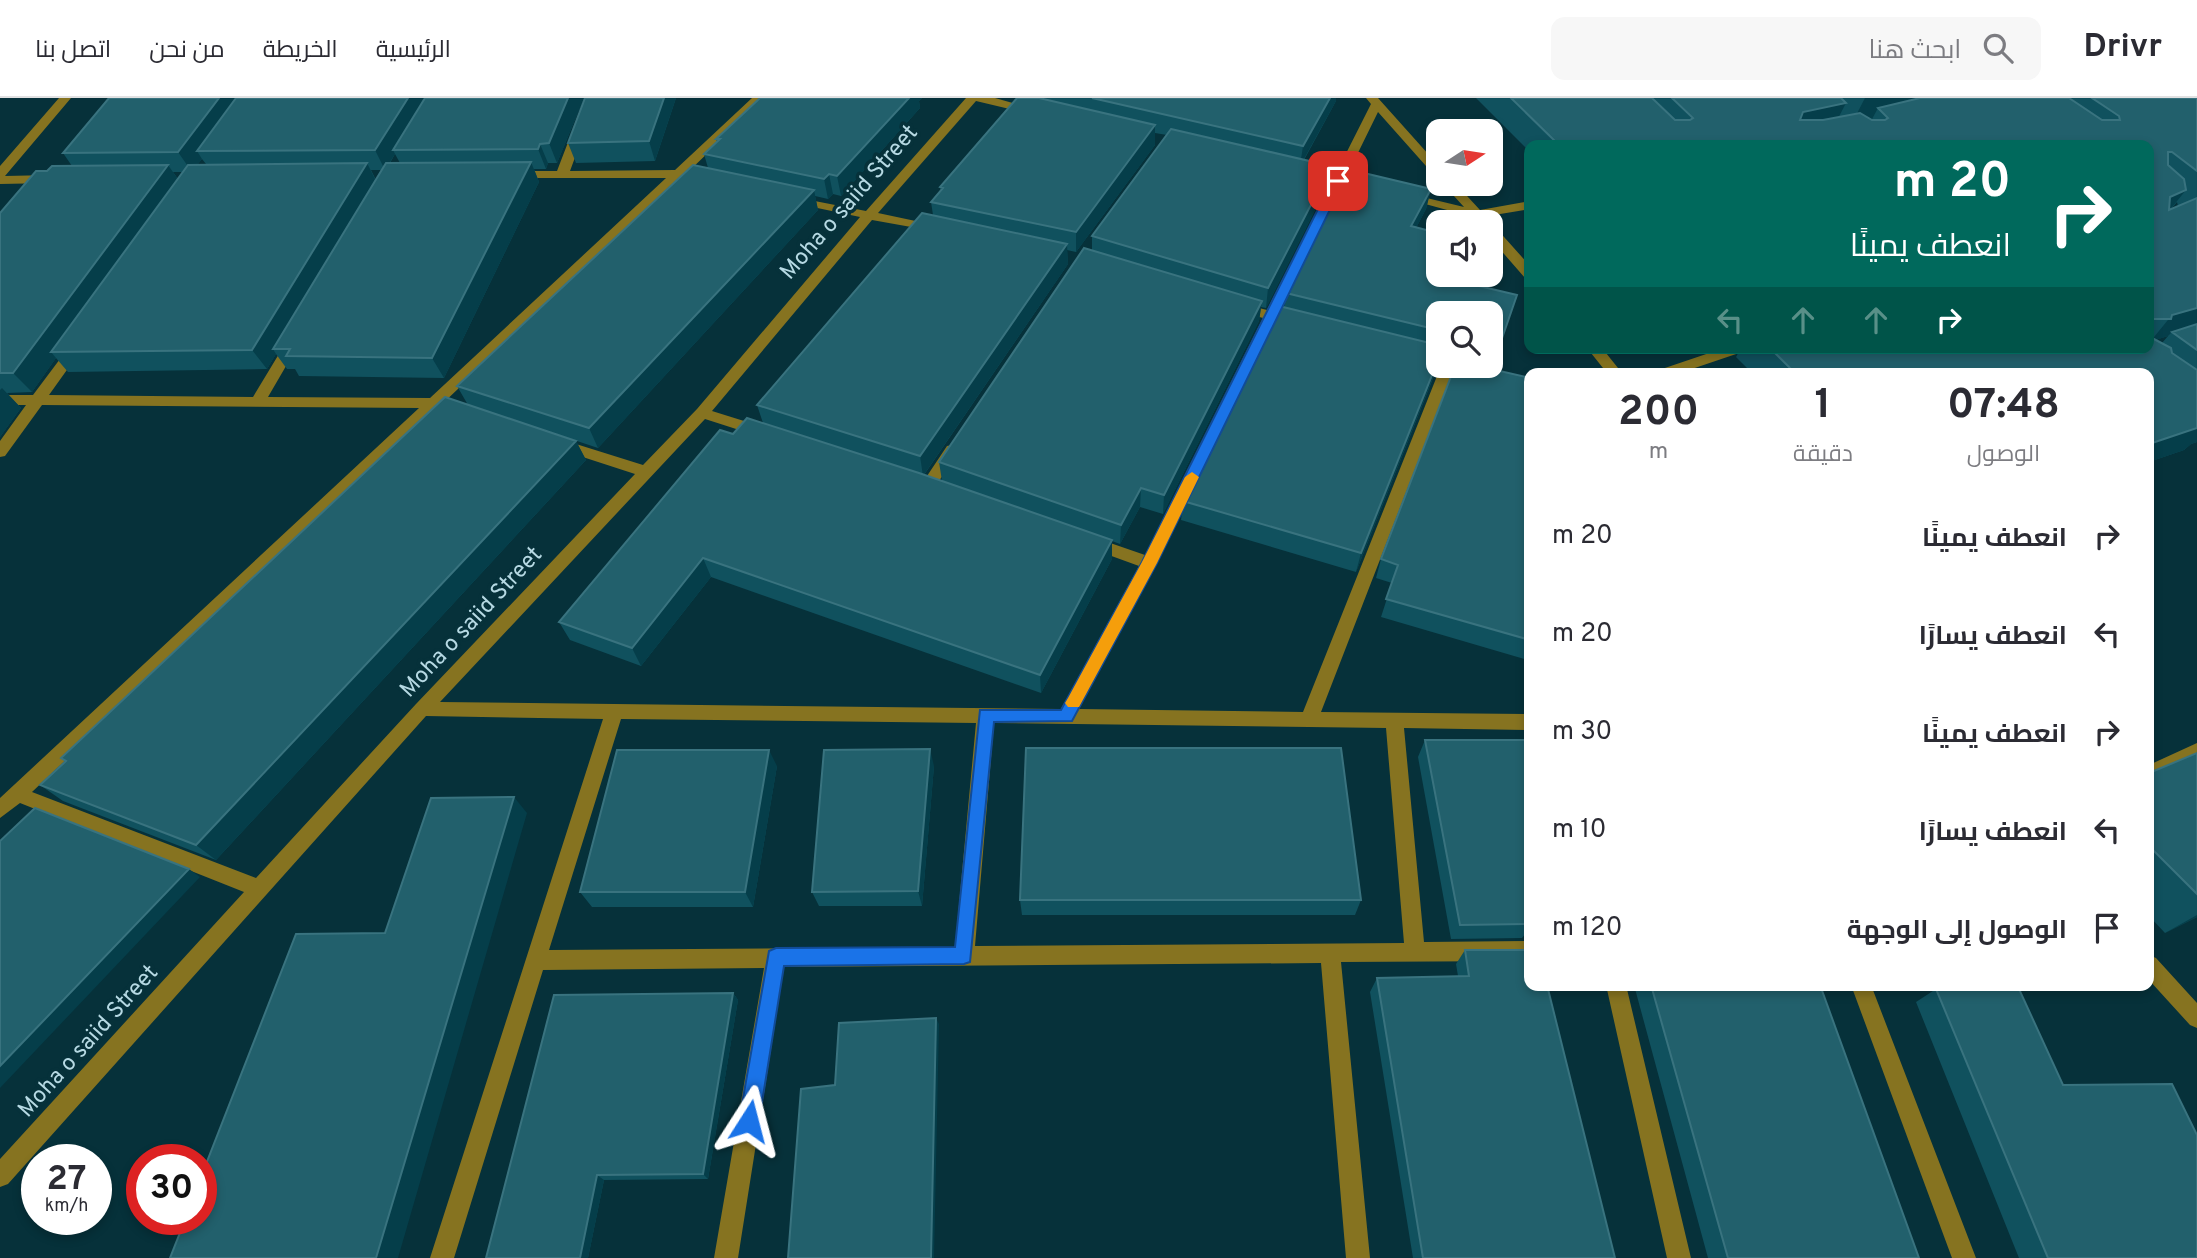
<!DOCTYPE html>
<html lang="ar">
<head>
<meta charset="utf-8">
<style>
  body { margin:0; font-family:Overpass,Cairo,sans-serif; background:#f7f7f7; color:#2b2b33; direction:rtl; height:100vh; display:flex; flex-direction:column; font-size:26px; white-space:nowrap }
  * { box-sizing:border-box; margin:0 }
  p { font-size:23px; color:#7c7c81 }
  .icon { flex:none; width:38px; height:38px; fill:none; stroke:currentColor; stroke-width:2; stroke-linecap:round; stroke-linejoin:round }
  .map { position:relative; flex:1; overflow:hidden; direction:ltr }
  .panel { position:absolute; left:1524px; top:270px; width:630px; height:623px; display:flex; flex-direction:column; background:#fff; border-radius:14px; box-shadow:0 4px 10px #0003; direction:rtl }
  .panel>* { flex:none }
  .hud { position:absolute; left:1524px; top:42px; width:630px; height:214px; border-radius:14px; box-shadow:0 4px 10px #0003; direction:rtl; background:#00695c; color:#fff; overflow:hidden }
  .needle { width:46px; rotate:78deg }
  .tools { position:absolute; left:1426px; top:21px; display:grid; gap:14px }
  .tools a { display:grid; place-items:center; width:77px; height:77px; border-radius:14px; background:#fff; box-shadow:0 4px 10px #0003; font-size:35px }
  .speed { position:absolute; left:21px; top:1046px; display:flex; gap:14px; font-size:35px; font-weight:700; text-align:center }
  .speed>* { display:grid; place-content:center; width:91px; height:91px; border-radius:50%; background:#fff; box-shadow:0 4px 10px #0003; line-height:1 }
  .speed small { font-size:18px; font-weight:400 }
  .speed .limit { border:10px solid #d22; background:#fff; color:#111 }
  .pin { position:absolute; display:grid; place-items:center; width:60px; height:60px; color:#fff; margin:-30px; border-radius:14px; box-shadow:0 4px 10px #0006 }
  .me { position:absolute; width:77px; margin:-38px; rotate:9deg; stroke-linejoin:round; filter:drop-shadow(0 0 5px #0008) }
  .turn { display:flex; align-items:center; gap:24px; height:147px; padding:0 28px; font-size:32px }
  .turn .icon { width:91px; height:91px; stroke-width:2.5 }
  .turn b { display:block; font-size:49px; line-height:60px }
  .lanes { display:flex; align-items:center; height:66px; padding:0 28px; background:#0003; justify-content:center; gap:35px; direction:ltr }
  .lanes .off { opacity:.35 }
  .eta { display:flex; justify-content:space-evenly; align-items:center; height:119px; text-align:center }
  .eta b { font-size:42px; font-weight:700; line-height:49px }
  ul { padding:0; list-style:none }
  li { display:flex; align-items:center; gap:21px; height:98px; padding:0 28px }
  li div { flex:1 }
  li b { display:block; font-size:26px }
  li em { font-style:normal }
  header { display:flex; align-items:center; gap:42px; box-sizing:border-box; height:98px; padding:0 35px; background:#fff; border-bottom:2px solid #e1e1e2 }
  header strong { font-size:33px }
  nav { display:flex; gap:38px; margin-inline-start:auto; font-size:24px }
  .search { width:490px; height:63px; background:#f7f7f7; display:flex; align-items:center; gap:18px; box-sizing:border-box; padding:0 24px; border-radius:14px; color:#7c7c81; font-size:26px }
  .map>svg:first-child { display:block }
  .lines { fill:none; stroke-linecap:round; stroke-linejoin:round }
  .minor { fill:#867320; fill-rule:evenodd }
  .wall { fill:#10515e; fill-rule:evenodd }
  .shaded-wall { fill:#053e4a }
  .building { fill:#22606c; stroke:#39737f; stroke-width:2 }
  .route { fill:#1a73e8; stroke:#114b97; stroke-width:2 }
  .slow { fill:#f59e0b }
  .labels { text-anchor:middle; dominant-baseline:central; stroke-width:7; stroke-linejoin:round; paint-order:stroke }
  .street-label { font-size:23px; fill:#b6d9e3; stroke:#06313a }
</style>
</head>
<body>
<header>
<strong>Drivr</strong>
<div class="search"><svg class="icon" aria-label="search" viewBox="0 0 24 24"><circle cx="10" cy="10" r="6"/><path d="M15 15l6 6"/></svg>ابحث هنا</div>
<nav><a>الرئيسية</a><a>الخريطة</a><a>من نحن</a><a>اتصل بنا</a></nav>
</header>
<div class="map">
<svg width="2197" height="1160" viewBox="0 0 2197 1160">
  <rect width="100%" height="100%" fill="#06313a"/>
  <g class="lines">
    <path class="minor" d="M59,0H71L5,78L51,77L57,81L51,85L0,86V68Z
      M585,0H597L570,73L675,72L752,0H765L688,74L709,78V84L681,80L32,694L256,780L416,606L635,376L555,350L552,346L555,342L560,341L643,367L697,311L860,119L789,104V98L866,113L966,0H995L1037,12L1031,16L976,3L878,115L939,128V134L872,122L712,313L766,330L769,334L766,338L761,339L705,321L440,604L1061,611L1139,468L1084,448L1082,444L1090,438L1145,457L1263,220L1234,212L1232,209L1239,205L1267,212L1371,6L1366,0H1378L1438,67V78L1434,77L1378,14L1279,216L1301,222L1303,225L1296,230L1275,224L1157,465L1079,611L1303,614L1441,268H1455L1321,614L1530,616V632L1404,630L1424,844L1530,843V863L1341,864L1370,1160H1346L1321,865L784,869L738,1160H714L764,870L543,872L454,1160H430L603,621L426,618L8,1086L0,1089V1061L244,794L20,705L0,720V700L419,310L42,307L5,358L0,359V343L26,307H0V297H33L72,245L77,243L84,248L49,297L253,299L288,241L293,239L300,244L268,299L430,300L666,80H509L507,77L513,73H557ZM621,621L976,625L955,849L549,852ZM994,625L1386,630L1404,845L975,848Z
      M1443,86H1456L1480,112L1530,103V111L1476,120L1400,99L1406,95L1464,109Z
      M1491,129L1496,130L1530,168V181L1525,180L1491,141Z
      M1587,250H1602L1622,275H1607Z
      M1724,250H1747L1745,253L1680,275H1657L1659,272Z
      M952,347L957,348L960,352L957,356L933,392H923L920,388L923,384L947,348Z
      M2197,645V662L2149,684V667Z
      M2149,857L2156,860L2197,905V930L2190,927L2149,882Z
      M1606,887H1626L1691,1160H1667Z
      M1851,887H1871L1976,1160H1952Z"/>
  </g>
  <path class="wall" d="M584,0L557,65H548L546,71H534L539,84L444,280L299,278L295,271H287L276,256L267,271L68,274L56,260L32,294L7,295L21,310L0,339V115L47,73L72,68L63,55ZM395,56L400,65H390ZM202,61L206,66L197,67ZM371,72H381L376,82ZM173,74H182L178,81Z
    M676,0L655,63L576,65L568,45Z
    M760,0H922L919,3L920,10L841,98L833,96L828,101L815,98L818,112L598,350L520,324L576,343L586,362L216,762L63,703L40,687L65,663L61,660L468,307L457,288L708,70L704,56L717,44L716,41Z
    M1017,0H1336V3L1304,62L1331,68L1327,88L1266,210L1261,209L1259,223L1163,416L1140,409L1120,446L1112,443V461L1041,595L711,479L641,568L570,542L559,524L733,336L763,325L757,307L933,117L931,104L941,93L940,89ZM1155,35L1167,37L1092,138V153L939,364L942,383L924,377L1068,166L1067,152L1076,154L1155,47Z
    M1476,0H2197V344L2191,346L2184,352L2149,364V275H1752L1736,259L1741,250H2149V47H1530V54ZM2177,104L2178,108L2170,112ZM2168,238L2162,245L2156,242L2158,241Z
    M1431,91L1426,111L1416,130L1438,177H1463L1460,183L1517,197L1491,271L1530,280V560L1528,562L1381,519L1392,485L1376,480L1381,461L1491,268V215H1438V268L1356,474L1181,422L1183,403L1284,209L1286,195Z
    M1425,642H1530V830L1522,840L1451,841L1418,659Z
    M2197,655V819L2165,835L2149,818V675Z
    M777,668L753,809H592L580,794Z
    M934,668L922,808H819L812,794Z
    M1020,802H1361L1355,817H1022Z
    M1465,852L1615,1160H1413L1370,894L1377,880L1458,878L1456,866Z
    M1634,887H1820L1919,1160H1708Z
    M1936,891L2063,987L2197,1160H2019L1916,904Z
    M733,895L738,902L708,1081L604,1082L588,1160L554,897Z"/>
  <path class="shaded-wall" d="M219,0H246L197,53L202,61L192,74L178,54Z
    M408,0H429L393,52L395,56L385,72L375,52Z
    M568,0H584L557,65L549,45Z
    M664,0H676L655,63L649,43Z
    M909,0H922L919,3L920,10L841,98L837,78Z
    M1330,0H1336V3L1300,68L1303,48Z
    M1865,0H1970L1878,10L1871,23L1851,27Z
    M1846,5L1832,32L1789,41L1803,14Z
    M1155,27V47L1076,154V134Z
    M540,46L548,65L546,71L538,51Z
    M531,64L539,84L444,280L432,260Z
    M367,65L377,85L273,251L276,256L267,271L252,252Z
    M168,67L182,87L51,254L56,260L32,294L13,275Z
    M1331,68L1327,88L1266,210L1268,190Z
    M829,76L833,96L828,101L824,81Z
    M1431,91L1426,111L1406,149L1411,128Z
    M814,92L818,112L598,350L589,330Z
    M2186,92L2164,119L2170,99Z
    M1067,146L1068,166L923,378L920,358Z
    M1262,203L1259,223L1163,416L1164,397Z
    M2197,210V229L2172,234L2168,238L2150,244L2172,217Z
    M1438,262V267L1356,474L1361,455Z
    M2,290L21,310L0,339V292Z
    M2197,330V344L2191,346L2184,352L2149,364V346Z
    M576,343L586,362L216,762L196,747Z
    M1141,390L1140,409L1120,446L1121,427Z
    M1112,442V461L1041,595L1040,577Z
    M703,460L711,479L641,568L632,550Z
    M930,651L934,668L922,808L918,793Z
    M769,652L777,668L753,809L745,794Z
    M514,699L527,715L398,1160H376Z
    M189,771L200,779L0,990V968Z
    M2197,817V819L2165,835Z
    M733,895L738,902L708,1081L703,1076Z
    M936,920L939,926L934,1160H931Z
    M597,1077L604,1082L588,1160H580Z"/>
  <path class="building" d="M109,0H219L178,54L63,55Z
    M236,0H408L375,52L197,53Z
    M425,0H568L549,45L540,46L538,51L393,52Z
    M585,0H664L649,43L568,45Z
    M760,0H909L837,78L829,76L824,81L704,56L720,41H716Z
    M1017,0H1039L1155,27L1076,134L931,104L943,90L940,89Z
    M1092,0H1330L1303,48Z
    M1511,0H1652L1675,22H1690L1693,20L1672,0H1841L1846,5L1803,14L1800,22H1823L1860,15L1872,22H1885L1888,20L1878,10L1920,0H2069L2102,22H2120L2119,18L2092,0H2197V73L2172,54H2168V67L2184,81L2186,92L2170,99L2169,112L2197,100V210L2172,217L2171,221H2149V47H1559Z
    M1171,31L1331,68L1268,190L1092,138Z
    M531,64L432,260L286,258L290,251H273L386,65Z
    M367,65L252,252L51,254L188,67Z
    M168,67L13,275H0V115L36,73H47L52,68Z
    M693,67L814,92L589,330L457,288Z
    M1347,71L1431,91L1411,128L1438,135V177H1460L1458,183L1517,197L1500,246H1491V215H1438V232L1286,195Z
    M922,115L1067,146L920,358L757,307Z
    M1084,150L1262,203L1164,397L1141,390L1121,427L939,364Z
    M1279,208L1438,247V262L1361,455L1183,403Z
    M2197,226V252L2172,234Z
    M2152,240L2171,250L2172,255L2197,272V330L2149,346V275H1795L1770,250H2149V241Z
    M1491,259L1495,260L1491,271L1530,280V542L1386,501L1398,467L1381,461L1455,268H1491Z
    M445,299L576,343L196,747L40,687L66,663L61,660Z
    M747,320L919,375L1112,442L1040,577L703,460L632,550L559,524L720,332L733,336Z
    M1425,642H1530V804H1527L1530,816V826L1460,827Z
    M1026,650H1341L1361,802H1020Z
    M930,651L918,793L812,794L824,652Z
    M617,652H769L745,794H580Z
    M2197,655V796L2149,748V675Z
    M514,699L376,1160H170L185,1122H201V1079L296,836L385,835L431,700Z
    M35,710L189,771L0,968V743Z
    M1465,852H1530V887H1547L1615,1160H1423L1377,880L1469,878Z
    M1651,887H1820L1919,1160H1728Z
    M1936,891H2019L2063,987L2172,986L2197,1037V1160H2048Z
    M733,895L703,1076L597,1077L580,1160H486L554,897Z
    M936,920L931,1160H788L801,991L835,987L839,925Z"/>
  <path class="route" d="M1338,80L1344,83L1157,465L1072,623L994,624L970,864L964,866L784,868L759,1023L756,1030L749,1033L742,1030L739,1023L769,853L776,850L955,849L980,612H1061L1142,464L1332,83Z"/>
  <path class="slow" d="M1192,374L1199,379L1157,465L1079,609H1068L1065,605L1068,600L1142,464L1185,379Z"/>
  <g class="labels">
    <g class="street-label">
      <text transform="translate(850 105) rotate(-49)">Moha o saiid Street</text>
      <text transform="translate(472 525) rotate(-47)">Moha o saiid Street</text>
      <text transform="translate(89 944) rotate(-48)">Moha o saiid Street</text>
    </g>
  </g>
</svg>
<div class="tools">
<a><svg class="needle" viewBox="-14 -14 28 28"><path d="M0-13l5 13h-10z" fill="#e53935"/><path d="M0 13l5-13h-10z" fill="#7c7c81"/></svg></a>
<a><svg class="icon" aria-label="sound" viewBox="0 0 24 24"><path d="M4 9h4l5-4v14l-5-4H4zM17 9q2 3 0 6"/></svg></a>
<a><svg class="icon" aria-label="search" viewBox="0 0 24 24"><circle cx="10" cy="10" r="6"/><path d="M15 15l6 6"/></svg></a>
</div>
<div class="speed"><div>27<small>km/h</small></div><div class="limit">30</div></div>
<div class="pin" style="left:1338px;top:83px;background:#d93025"><svg class="icon" aria-label="arrive" viewBox="0 0 24 24"><path d="M6 21V4h12l-3 4 3 4H6"/></svg></div>
<svg class="me" style="left:749px;top:1023px" viewBox="-20 -20 40 40"><path d="M0-17L14 15 0 8-14 15z" fill="#1a73e8" stroke="#fff" stroke-width="4"/></svg>
<div class="hud">
<div class="turn"><svg class="icon" aria-label="right" viewBox="0 0 24 24"><path d="M7 20v-9h11M14 6l5 5-5 5"/></svg><div><b>20 m</b>انعطف يمينًا</div></div>
<div class="lanes"><svg class="icon off" aria-label="left" viewBox="0 0 24 24"><path d="M17 20v-9H6M10 6l-5 5 5 5"/></svg><svg class="icon off" aria-label="ahead" viewBox="0 0 24 24"><path d="M12 20V5M6 11l6-6 6 6"/></svg><svg class="icon off" aria-label="ahead" viewBox="0 0 24 24"><path d="M12 20V5M6 11l6-6 6 6"/></svg><svg class="icon" aria-label="right" viewBox="0 0 24 24"><path d="M7 20v-9h11M14 6l5 5-5 5"/></svg></div>
</div>
<section class="panel">
<div class="eta">
<div><b>07:48</b><p>الوصول</p></div>
<div><b>1</b><p>دقيقة</p></div>
<div><b>200</b><p>m</p></div>
</div>
<ul>
<li><svg class="icon" aria-label="right" viewBox="0 0 24 24"><path d="M7 20v-9h11M14 6l5 5-5 5"/></svg><div><b>انعطف يمينًا</b></div><em>20 m</em></li>
<li><svg class="icon" aria-label="left" viewBox="0 0 24 24"><path d="M17 20v-9H6M10 6l-5 5 5 5"/></svg><div><b>انعطف يسارًا</b></div><em>20 m</em></li>
<li><svg class="icon" aria-label="right" viewBox="0 0 24 24"><path d="M7 20v-9h11M14 6l5 5-5 5"/></svg><div><b>انعطف يمينًا</b></div><em>30 m</em></li>
<li><svg class="icon" aria-label="left" viewBox="0 0 24 24"><path d="M17 20v-9H6M10 6l-5 5 5 5"/></svg><div><b>انعطف يسارًا</b></div><em>10 m</em></li>
<li><svg class="icon" aria-label="arrive" viewBox="0 0 24 24"><path d="M6 21V4h12l-3 4 3 4H6"/></svg><div><b>الوصول إلى الوجهة</b></div><em>120 m</em></li>
</ul>
</section>
</div>
</body>
</html>
